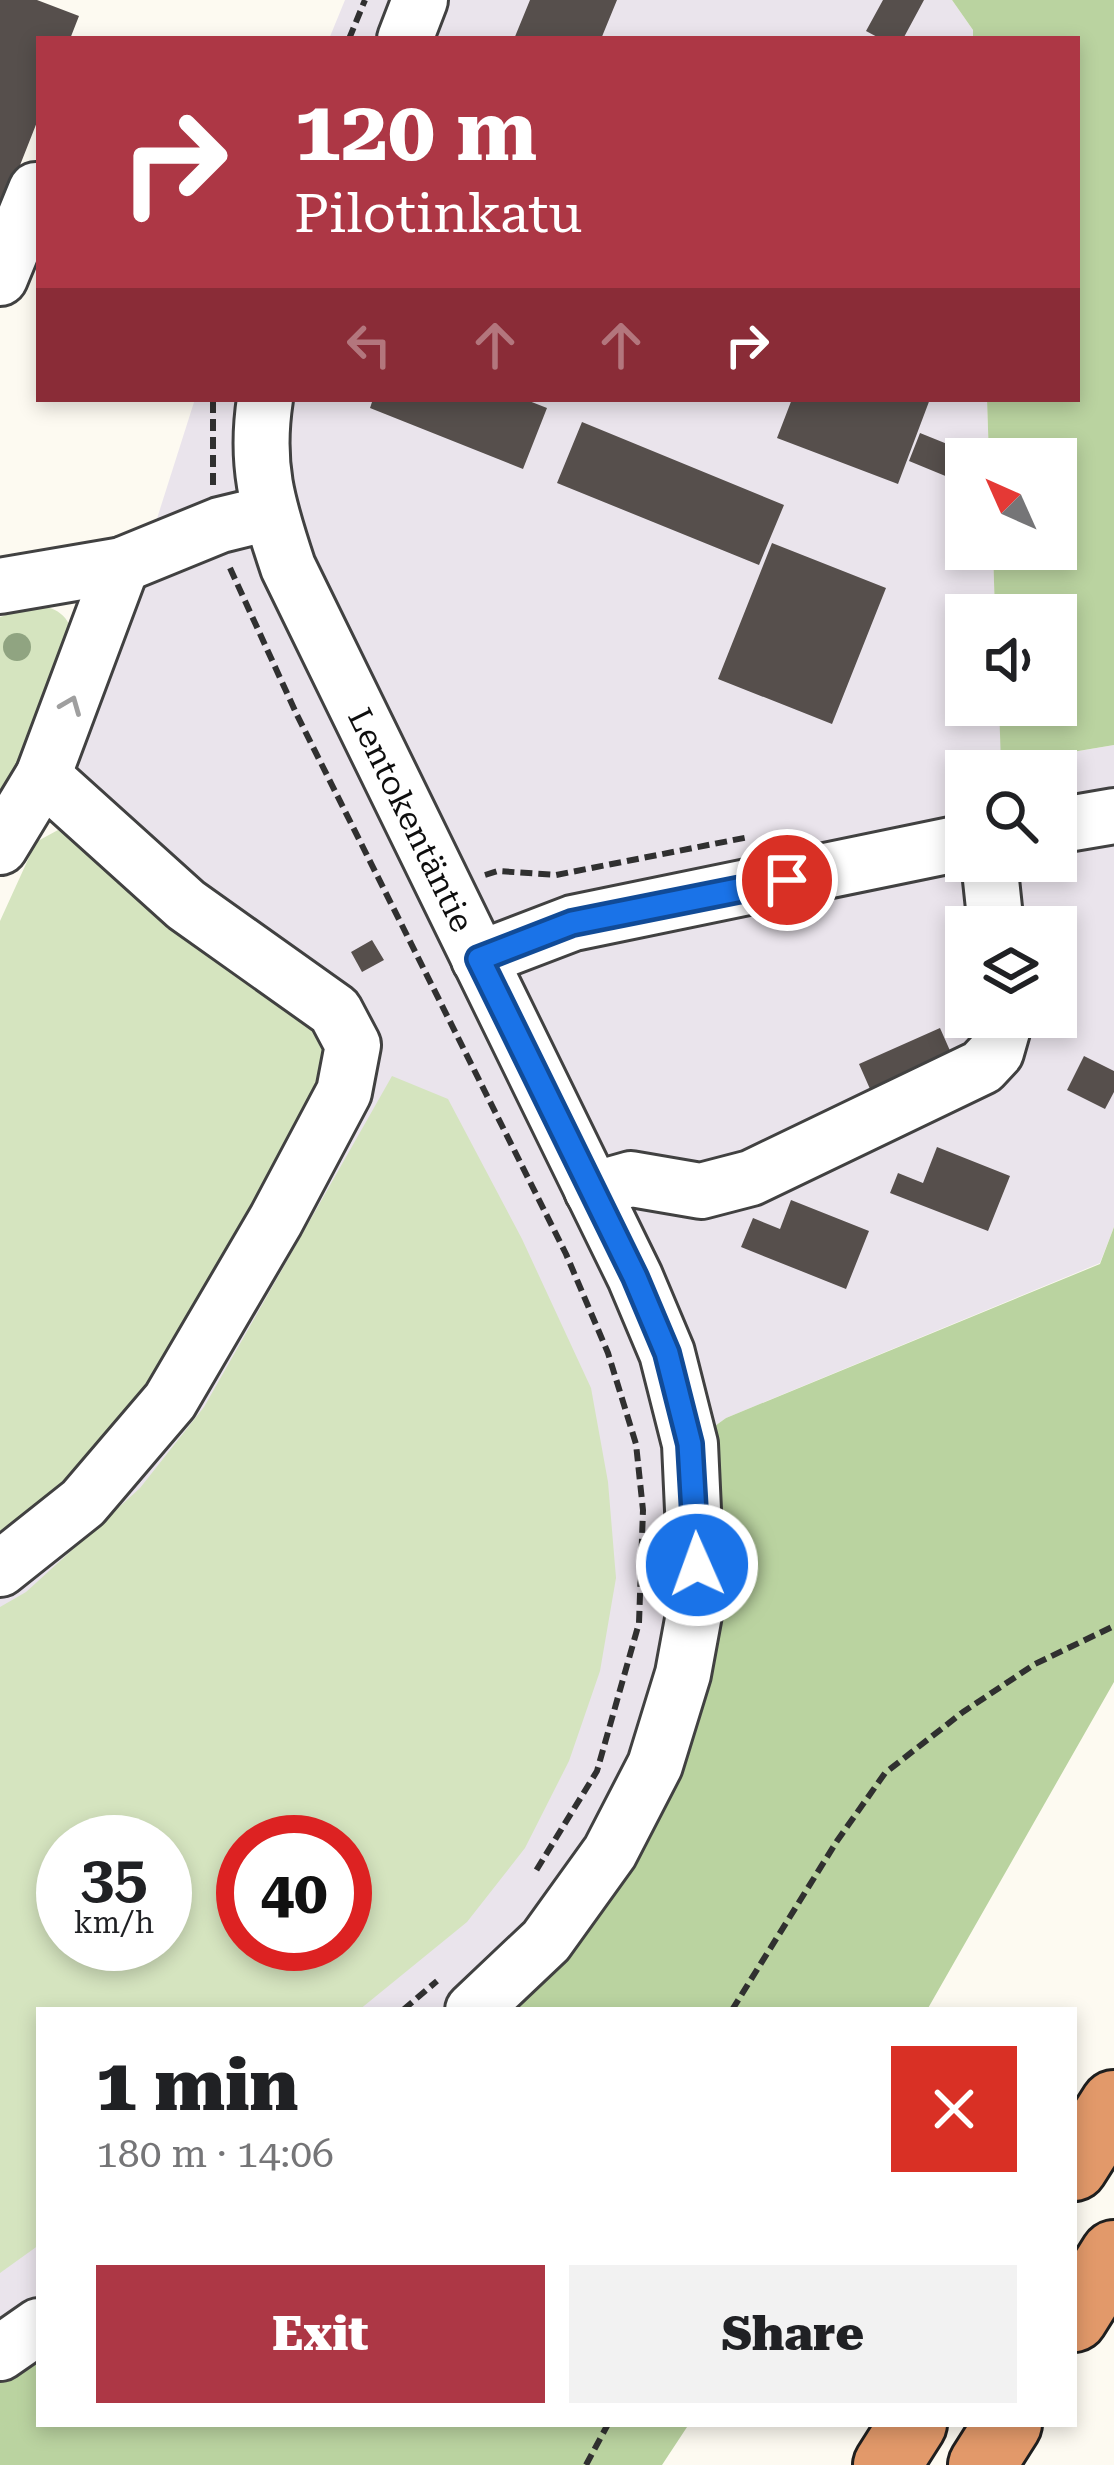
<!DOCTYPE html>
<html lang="en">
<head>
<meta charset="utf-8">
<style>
  body { margin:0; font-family:"Roboto Serif",serif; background:#f2f2f2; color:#202124; height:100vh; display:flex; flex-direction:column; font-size:45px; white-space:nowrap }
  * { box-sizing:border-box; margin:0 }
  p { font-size:39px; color:#757577 }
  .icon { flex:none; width:66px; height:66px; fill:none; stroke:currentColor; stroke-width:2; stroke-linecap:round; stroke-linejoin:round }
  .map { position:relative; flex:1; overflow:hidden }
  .sheet { position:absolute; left:36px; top:2007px; width:1041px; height:420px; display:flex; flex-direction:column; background:#fff; border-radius:0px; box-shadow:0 6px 18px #0003 }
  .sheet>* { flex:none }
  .banner { position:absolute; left:36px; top:36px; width:1044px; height:366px; border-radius:0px; box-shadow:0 6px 18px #0003; background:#ad3745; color:#fff; overflow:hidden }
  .needle { width:78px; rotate:315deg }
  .tools { position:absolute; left:945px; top:438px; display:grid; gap:24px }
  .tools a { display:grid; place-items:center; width:132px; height:132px; border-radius:0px; background:#fff; box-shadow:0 6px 18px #0003; font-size:60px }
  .speed { position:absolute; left:36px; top:1815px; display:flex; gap:24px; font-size:60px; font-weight:700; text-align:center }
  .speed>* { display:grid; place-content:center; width:156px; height:156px; border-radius:50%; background:#fff; box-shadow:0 6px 18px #0003; line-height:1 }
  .speed small { font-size:30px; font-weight:400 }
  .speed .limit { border:18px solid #d22; background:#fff; color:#111 }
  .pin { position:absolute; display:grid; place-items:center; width:102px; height:102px; color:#fff; margin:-51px; border:6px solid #fff; border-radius:50%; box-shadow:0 3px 12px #0007 }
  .me { position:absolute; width:132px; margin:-66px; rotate:358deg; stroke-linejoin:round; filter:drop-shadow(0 0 9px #0008) }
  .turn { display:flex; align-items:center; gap:42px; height:252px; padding:0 60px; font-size:54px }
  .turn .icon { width:156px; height:156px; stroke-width:2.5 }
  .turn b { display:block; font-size:84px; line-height:102px }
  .lanes { display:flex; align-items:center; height:114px; padding:0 60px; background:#0003; justify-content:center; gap:60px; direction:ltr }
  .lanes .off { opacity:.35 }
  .round { display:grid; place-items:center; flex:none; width:126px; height:126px; border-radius:0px; background:#f2f2f2 }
  .overview { display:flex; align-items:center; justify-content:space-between; height:204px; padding:0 60px }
  h1 { font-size:72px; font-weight:800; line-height:90px }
  .action { display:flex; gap:24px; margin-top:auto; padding:24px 60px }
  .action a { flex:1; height:138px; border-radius:0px; background:#ad3745; color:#fff; font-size:48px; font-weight:800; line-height:138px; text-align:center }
  .action a+a { background:#f2f2f2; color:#202124 }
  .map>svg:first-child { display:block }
  .industrial { fill:#eae4ec; fill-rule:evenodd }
  .green { fill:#d5e4bf; fill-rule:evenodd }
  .forest { fill:#bad3a0 }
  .building { fill:#564f4c }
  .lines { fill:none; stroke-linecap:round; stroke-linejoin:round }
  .minor-casing { stroke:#414141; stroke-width:60 }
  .highway-casing { stroke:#1f1f1f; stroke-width:72 }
  .path { stroke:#303030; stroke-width:6; stroke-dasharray:12 6; stroke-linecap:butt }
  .minor { stroke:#fff; stroke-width:54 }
  .highway { stroke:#e2996a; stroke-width:66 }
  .tree { fill:#90a481 }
  .oneway { stroke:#9f9f9f }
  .route-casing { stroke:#114b97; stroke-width:30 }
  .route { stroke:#1a73e8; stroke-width:21 }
  .labels { text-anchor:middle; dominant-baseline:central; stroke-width:12; stroke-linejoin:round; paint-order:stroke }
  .street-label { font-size:33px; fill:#0e0e0e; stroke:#fff }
</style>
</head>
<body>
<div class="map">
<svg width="1114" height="2465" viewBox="0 0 1114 2465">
  <rect width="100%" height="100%" fill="#fdfaf1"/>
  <path class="industrial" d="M345,0H952L973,30V39H329Z
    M195,399H987L989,459H966V549H993L995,615H966V705H999L1002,764L1114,745V1227L1100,1263L726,1418L691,1444L683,1674L509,2010H39V2424L0,2465V1538L166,913L58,830ZM966,771H1056V861H966ZM966,927H1056V1017H966ZM63,1842H165V1944H63ZM243,1842H345V1944H243Z"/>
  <path class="green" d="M37,605C68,609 75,627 73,656L0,799V617Z
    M58,830L300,1009L329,1058L222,1267L161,1368L85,1469L0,1538V921L36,842Z
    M392,1076L448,1099L522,1239L591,1388L608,1482L616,1578L600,1671L569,1761L525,1848L467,1922L359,2010H39V2245L0,2273V1607L26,1592L140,1488L204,1407ZM63,1842H165V1944H63ZM243,1842H345V1944H243Z"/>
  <path class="forest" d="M952,0H1114V745L1001,764L999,705H1056V615H995L993,549H1056V459H989L987,399H1077V39H973V30Z
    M1114,1227V1682L927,2010H473L655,1765L690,1444L726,1418L1100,1264Z
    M39,2326V2424H689L662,2465H0V2353Z"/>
  <path class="building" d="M0,0H37L79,16L70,39H39V117L0,216Z
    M530,0H617L601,39H514Z
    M883,0H924L903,39H881L866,31Z
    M373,399H524L547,408L523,469L370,408Z
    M792,399H930L898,484L777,438Z
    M582,422L784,505L759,565L557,483Z
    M920,433L972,454L966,459L960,482L909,461Z
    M772,543L886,588L832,724L718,679Z
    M372,940L384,960L362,972L351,952Z
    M940,1028L955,1062L874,1098L859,1064Z
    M1084,1056L1114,1071V1092L1105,1109L1067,1090Z
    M937,1147L1010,1176L988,1231L890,1193L898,1173L923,1183Z
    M791,1200L869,1231L846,1289L741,1247L753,1218L780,1229Z"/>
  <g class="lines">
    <defs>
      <g id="minor">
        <path d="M405,39L420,0"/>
        <path d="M0,278L36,190"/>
        <path id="s1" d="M265,399C255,465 267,504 288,567L635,1277L667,1353L690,1444L697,1598L683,1674L655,1765L610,1852L546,1941L473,2010"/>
        <path d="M0,586L122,565L220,525L269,513"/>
        <path d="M1056,826L1114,816"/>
        <path d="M0,847L43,776L122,565"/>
        <path d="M989,861L996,927"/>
        <path d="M479,959L573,923L966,842"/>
        <path d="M592,1190L631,1179L701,1191L751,1178L982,1067L996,1052L1006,1017"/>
        <path d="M0,1569L83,1503L170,1401L276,1220L344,1092L353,1045L335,1011L186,905L43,776"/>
        <path d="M0,2353L39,2326"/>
      </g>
      <path id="highway" d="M1074,2167L1114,2104
        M1074,2318L1114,2254
        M887,2465L913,2424
        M982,2465L1008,2424"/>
    </defs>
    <use href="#minor" class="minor-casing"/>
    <use href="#highway" class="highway-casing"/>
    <path class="path" d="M349,39L365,0
      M213,485V399
      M230,568L297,715L566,1254L608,1353L636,1444L643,1510L639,1623L597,1771L534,1874
      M485,875L498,871L556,875L749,837
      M403,2010L437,1981
      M732,2010L837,1841L885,1773L963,1712L1035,1664L1114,1626
      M586,2465L608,2424"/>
    <use href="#minor" class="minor"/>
    <use href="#highway" class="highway"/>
  </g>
  <circle class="tree" cx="17" cy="647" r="14"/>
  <defs><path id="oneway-chevron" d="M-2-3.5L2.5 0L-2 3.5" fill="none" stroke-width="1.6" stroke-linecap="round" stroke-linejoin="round" transform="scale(3)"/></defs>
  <use class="oneway" href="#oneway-chevron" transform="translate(71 705) rotate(-68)"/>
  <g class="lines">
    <defs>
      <path id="route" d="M697,1565L690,1444L667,1353L635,1277L479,959L572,923L787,880"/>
    </defs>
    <use href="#route" class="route-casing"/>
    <use href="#route" class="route"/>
  </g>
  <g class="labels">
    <g class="street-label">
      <text stroke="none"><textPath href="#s1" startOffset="453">Lentokentäntie</textPath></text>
    </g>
  </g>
</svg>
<div class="tools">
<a><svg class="needle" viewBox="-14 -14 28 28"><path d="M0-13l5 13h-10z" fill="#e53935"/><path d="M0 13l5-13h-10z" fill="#757577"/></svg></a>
<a><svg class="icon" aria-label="sound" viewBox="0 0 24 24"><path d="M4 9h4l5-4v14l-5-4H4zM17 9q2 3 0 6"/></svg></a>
<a><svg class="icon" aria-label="search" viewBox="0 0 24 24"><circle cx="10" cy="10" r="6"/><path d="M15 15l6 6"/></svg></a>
<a><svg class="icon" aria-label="layers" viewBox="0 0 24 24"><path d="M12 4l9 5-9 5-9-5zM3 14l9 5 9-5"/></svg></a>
</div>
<div class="speed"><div>35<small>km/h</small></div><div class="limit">40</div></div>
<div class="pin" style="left:787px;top:880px;background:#d93025"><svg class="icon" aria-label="arrive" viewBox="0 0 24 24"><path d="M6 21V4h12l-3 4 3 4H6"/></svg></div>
<svg class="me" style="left:697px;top:1565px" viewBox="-20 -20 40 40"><circle r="17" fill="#1a73e8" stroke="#fff" stroke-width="3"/><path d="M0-11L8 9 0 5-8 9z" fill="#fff"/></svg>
<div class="banner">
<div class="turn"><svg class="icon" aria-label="right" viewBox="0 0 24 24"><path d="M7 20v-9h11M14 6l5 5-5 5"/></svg><div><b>120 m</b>Pilotinkatu</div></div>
<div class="lanes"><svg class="icon off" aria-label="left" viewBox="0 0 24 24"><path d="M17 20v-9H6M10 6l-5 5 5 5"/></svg><svg class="icon off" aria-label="ahead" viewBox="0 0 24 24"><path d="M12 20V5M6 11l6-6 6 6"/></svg><svg class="icon off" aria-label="ahead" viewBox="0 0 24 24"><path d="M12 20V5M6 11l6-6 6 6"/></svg><svg class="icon" aria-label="right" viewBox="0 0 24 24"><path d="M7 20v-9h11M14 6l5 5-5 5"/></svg></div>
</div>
<section class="sheet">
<div class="overview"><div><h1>1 min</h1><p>180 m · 14:06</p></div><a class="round" style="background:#d93025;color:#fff"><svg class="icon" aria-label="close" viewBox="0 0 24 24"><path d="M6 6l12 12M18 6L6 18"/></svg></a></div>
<div class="action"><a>Exit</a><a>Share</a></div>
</section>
</div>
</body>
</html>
